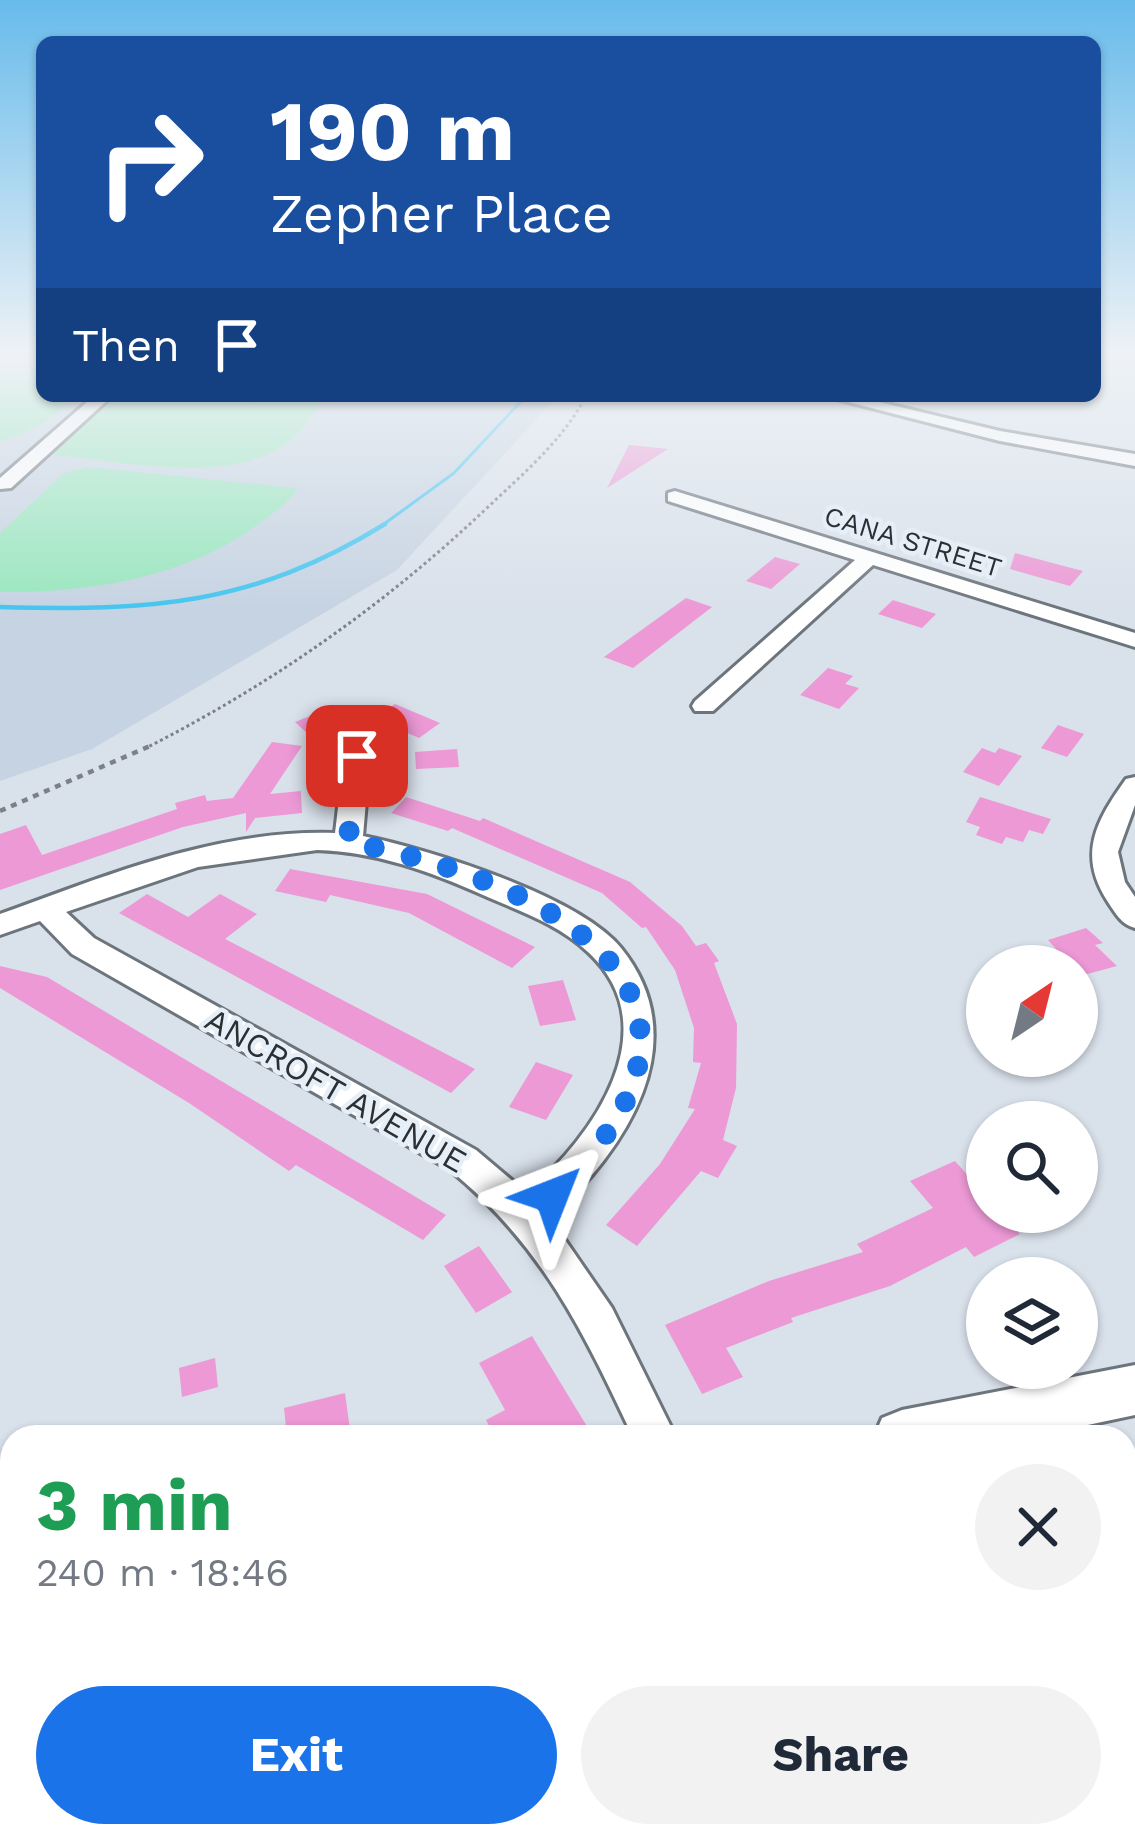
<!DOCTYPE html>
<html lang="en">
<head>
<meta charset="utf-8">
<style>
  body { margin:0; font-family:"Work Sans",sans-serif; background:#f2f2f3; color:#1f2937; height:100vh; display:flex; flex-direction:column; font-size:45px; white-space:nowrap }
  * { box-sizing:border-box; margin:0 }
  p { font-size:39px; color:#747a83 }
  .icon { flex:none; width:66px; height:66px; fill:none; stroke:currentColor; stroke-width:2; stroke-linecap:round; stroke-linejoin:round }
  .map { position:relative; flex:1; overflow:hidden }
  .side { position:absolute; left:0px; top:1425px; width:1137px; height:423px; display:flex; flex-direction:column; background:#fff; border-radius:36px 36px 0 0; box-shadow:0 3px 9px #0004 }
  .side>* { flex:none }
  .guide { position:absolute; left:36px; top:36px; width:1065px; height:366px; border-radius:18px; box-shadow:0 3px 9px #0004; background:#1a4fa0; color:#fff; overflow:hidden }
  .needle { width:78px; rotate:35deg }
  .controls { position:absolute; left:966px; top:945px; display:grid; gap:24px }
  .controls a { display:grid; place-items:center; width:132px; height:132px; border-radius:50%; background:#fff; box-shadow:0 3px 9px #0004; font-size:60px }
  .pin { position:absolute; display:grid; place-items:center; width:102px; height:102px; color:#fff; margin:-51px; border-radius:24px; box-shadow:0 6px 18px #0006 }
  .me { position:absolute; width:132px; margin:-66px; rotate:45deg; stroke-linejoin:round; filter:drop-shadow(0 0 9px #0008) }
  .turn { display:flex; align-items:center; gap:42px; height:252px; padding:0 36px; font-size:54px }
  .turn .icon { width:156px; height:156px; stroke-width:2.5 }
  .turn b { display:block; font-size:84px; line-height:102px }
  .then { display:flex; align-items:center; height:114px; padding:0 36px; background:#0003; gap:24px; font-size:45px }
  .round { display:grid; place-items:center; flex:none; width:126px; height:126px; border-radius:63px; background:#f2f2f3 }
  .overview { display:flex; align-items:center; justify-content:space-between; height:204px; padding:0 36px }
  h1 { font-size:72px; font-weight:700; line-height:90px; color:#1e9e55 }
  .cta { display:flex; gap:24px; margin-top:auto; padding:24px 36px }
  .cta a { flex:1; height:138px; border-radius:72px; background:#1a73e8; color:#fff; font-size:48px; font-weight:700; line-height:138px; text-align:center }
  .cta a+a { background:#f2f2f3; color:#1f2937 }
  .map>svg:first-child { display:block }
  .built { fill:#c6d3e2 }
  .green { fill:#99e6be }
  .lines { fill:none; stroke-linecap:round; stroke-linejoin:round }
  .stream-far1 { stroke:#45c5ef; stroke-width:3 }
  .stream { stroke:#45c5ef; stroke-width:4.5 }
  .building { fill:#ec99d5 }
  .minor-casing { stroke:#6c747c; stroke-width:6 }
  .major-casing { stroke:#6c747c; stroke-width:6 }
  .path-far2 { stroke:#7b8187; stroke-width:3; stroke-dasharray:3 3; stroke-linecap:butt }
  .path-far1 { stroke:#7b8187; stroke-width:4.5; stroke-dasharray:6 6; stroke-linecap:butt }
  .path { stroke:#7b8187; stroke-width:8; stroke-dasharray:9 9; stroke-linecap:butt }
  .minor { fill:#fff; fill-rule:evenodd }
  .major { fill:#fff; fill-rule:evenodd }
  .route { stroke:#1a73e8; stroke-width:21; stroke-dasharray:0 37.8 }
  .labels { text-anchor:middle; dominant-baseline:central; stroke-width:9; stroke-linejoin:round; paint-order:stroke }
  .far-street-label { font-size:27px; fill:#2c3033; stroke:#e6eff8 }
  .street-label { font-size:33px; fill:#2c3033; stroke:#e6eff8 }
</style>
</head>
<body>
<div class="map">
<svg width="1135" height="1847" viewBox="0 0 1135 1847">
  <rect width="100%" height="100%" fill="#d9e1eb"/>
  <path class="built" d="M19,351H42V396H558L397,570L92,749L0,781V368Z"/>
  <path class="green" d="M42,368V396H71C58,421 26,433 0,441V379Z
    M106,396H326C316,410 305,428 291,440C233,488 116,460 46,454Z
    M88,467L297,488C290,502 277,510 264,520C192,577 91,593 0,592V533L63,474Z"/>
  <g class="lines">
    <path class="stream-far1" d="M380,527L454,473L526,396"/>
    <path class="stream" d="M0,607C151,611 252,606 385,524"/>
  </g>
  <path class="building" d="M629,445L668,449L607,488Z
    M1015,553L1060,565L1083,571L1070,586L1010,569Z
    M775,557L800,564L771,589L746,581Z
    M686,598L712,607L633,668L604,657Z
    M893,600L936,614L922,628L878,614Z
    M828,668L853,676L845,684L859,688L839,709L800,695Z
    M395,704L440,723L419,738L373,718Z
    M335,706L350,719L310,736L295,722Z
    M1058,725L1084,734L1067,757L1041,748Z
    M272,742L302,746L270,794L301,791L302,813L255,818L246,832V813L183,827L0,890V834L26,825L42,855L177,809L175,803L205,795L207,801L233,798Z
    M982,748L995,753L999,748L1022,756L999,786L963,772Z
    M457,749L459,767L416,769L415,752Z
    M406,797L480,821L483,818L630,882L682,926L696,946L706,943L719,961L714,963L737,1024L736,1088L723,1140L737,1146L718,1178L701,1171L637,1246L606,1225L660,1164L695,1109L688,1108L701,1063L693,1062L694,1028L675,970L646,927L642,928L602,893L452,828L448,831L391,813Z
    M980,797L1051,819L1043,834L1029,830L1023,842L1006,837L1002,844L976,835L980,827L966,822Z
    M290,869L427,894L535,947L512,968L409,913L330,895L326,902L275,891Z
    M147,894L188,917L220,894L257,914L225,939L475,1069L451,1093L119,913Z
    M1086,928L1103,943L1095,945L1117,966L1080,976L1077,966H1071L1048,940Z
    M0,966L47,977L446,1215L423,1240L296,1165L289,1171L189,1103L0,988Z
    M563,980L576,1020L540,1026L528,986Z
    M536,1062L573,1075L546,1120L509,1107Z
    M955,1161L987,1197V1212H1000L1020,1234L974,1257L966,1247L890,1286L791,1318L793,1322L726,1348L743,1377L702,1394L665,1325L769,1281L863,1252L857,1244L933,1208L910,1181Z
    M479,1246L512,1292L476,1313L444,1266Z
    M532,1336L588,1428L573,1437H495L486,1420L505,1410L479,1363Z
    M215,1358L218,1387L182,1397L179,1368Z
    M345,1393L351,1437H287L284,1408Z"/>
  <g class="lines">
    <defs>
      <path id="minor" d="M94,396H112L11,488L0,489V478Z
        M825,396H854L1000,431L1135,454V466L1000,441Z
        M675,491L1135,633V647L873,565L713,711H695L692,706L695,701L855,560L668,501V493Z
        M357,748L370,756L363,836C428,849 579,896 621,948C697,1042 626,1150 550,1218L612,1308L676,1437H633C583,1331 543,1246 450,1170L72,954L40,921L0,935V914C108,875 218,829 335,833L344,756ZM317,850C377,852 429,871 483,895C519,911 559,924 588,952C670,1028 593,1137 527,1193L476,1150L94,938L66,912L198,867Z
        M1135,777V805L1118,852L1125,882L1135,897V928C1121,924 1116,914 1108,902C1077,855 1096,821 1126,779Z"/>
      <path id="major" d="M1135,1365V1415L1031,1437H874L882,1418L902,1410Z
        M12,1566V1626L0,1627V1567Z"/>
    </defs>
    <use href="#minor" class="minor-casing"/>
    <use href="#major" class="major-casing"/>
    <path class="path-far2" d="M144,749C272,684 385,605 489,506C525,472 563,440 586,396"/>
    <path class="path-far1" d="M0,811L150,746"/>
    <path class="path" d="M1125,1538L1135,1534
      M0,1756H12"/>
    <use href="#minor" class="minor"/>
    <use href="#major" class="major"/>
  </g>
  <linearGradient id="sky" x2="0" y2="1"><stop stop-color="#67bbeb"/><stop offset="0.58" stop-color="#eef2f6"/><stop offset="1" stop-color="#eef2f6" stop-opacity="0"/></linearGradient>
  <rect width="1135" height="610" fill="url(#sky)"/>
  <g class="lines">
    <path class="route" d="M357,756L348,842C545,880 768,991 552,1196"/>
  </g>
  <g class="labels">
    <g class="far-street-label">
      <text transform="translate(913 542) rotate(17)">CANA STREET</text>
    </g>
    <g class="street-label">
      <text transform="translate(336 1090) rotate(30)">ANCROFT AVENUE</text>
    </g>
  </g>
</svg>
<div class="controls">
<a><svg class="needle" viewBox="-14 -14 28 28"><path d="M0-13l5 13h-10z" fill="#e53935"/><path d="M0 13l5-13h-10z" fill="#747a83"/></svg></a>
<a><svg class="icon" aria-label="search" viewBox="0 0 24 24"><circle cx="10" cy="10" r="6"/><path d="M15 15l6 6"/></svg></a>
<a><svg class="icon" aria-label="layers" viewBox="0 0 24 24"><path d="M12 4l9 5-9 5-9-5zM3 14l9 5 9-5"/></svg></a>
</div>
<div class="pin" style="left:357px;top:756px;background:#d93025"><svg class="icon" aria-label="arrive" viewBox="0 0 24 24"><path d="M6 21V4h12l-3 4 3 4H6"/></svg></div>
<svg class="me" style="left:552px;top:1196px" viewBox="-20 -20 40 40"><path d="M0-17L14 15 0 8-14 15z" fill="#1a73e8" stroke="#fff" stroke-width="4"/></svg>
<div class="guide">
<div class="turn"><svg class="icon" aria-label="right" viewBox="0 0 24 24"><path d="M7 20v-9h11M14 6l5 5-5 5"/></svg><div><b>190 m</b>Zepher Place</div></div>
<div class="then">Then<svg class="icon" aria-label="arrive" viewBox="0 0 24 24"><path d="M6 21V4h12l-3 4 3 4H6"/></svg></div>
</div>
<section class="side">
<div class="overview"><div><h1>3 min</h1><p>240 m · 18:46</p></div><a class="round"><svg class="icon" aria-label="close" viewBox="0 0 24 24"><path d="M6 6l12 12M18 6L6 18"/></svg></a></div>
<div class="cta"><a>Exit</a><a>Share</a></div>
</section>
</div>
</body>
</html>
